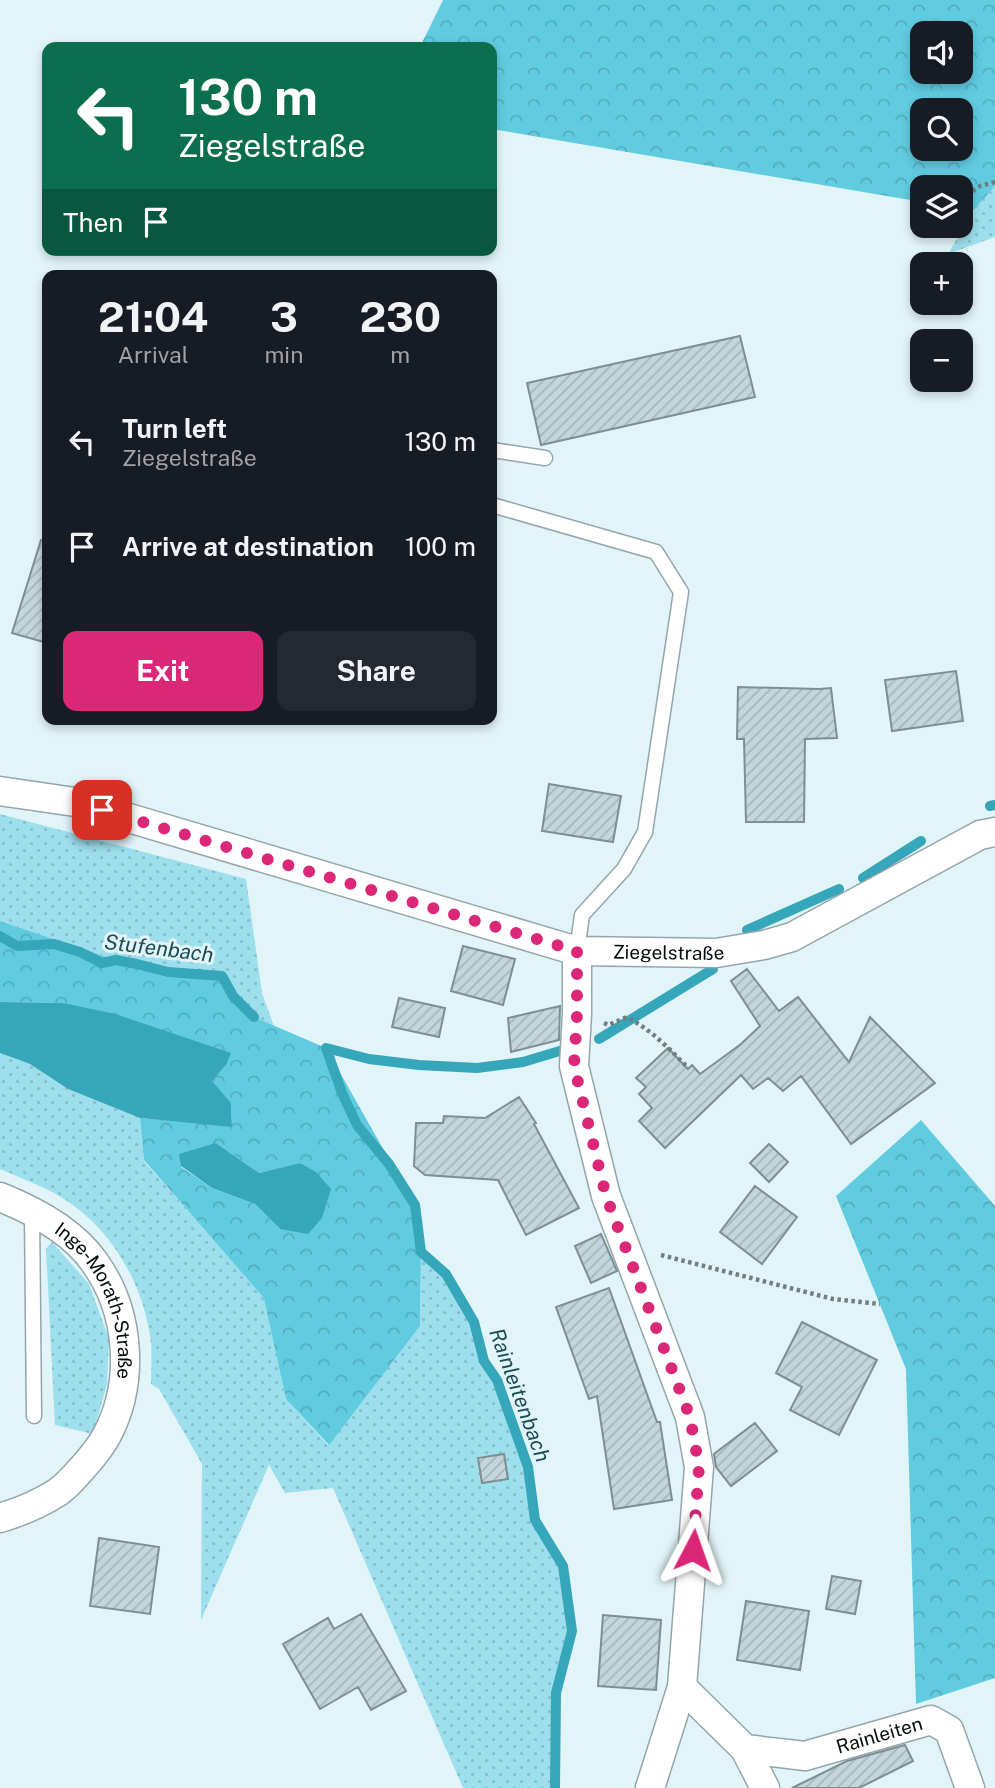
<!DOCTYPE html>
<html lang="en">
<head>
<meta charset="utf-8">
<style>
  body { margin:0; font-family:"Public Sans",sans-serif; background:#242831; color:#f1f3f6; height:100vh; display:flex; flex-direction:column; font-size:26px; white-space:nowrap }
  * { box-sizing:border-box; margin:0 }
  p { font-size:23px; color:#9ea1a6 }
  .icon { flex:none; width:38px; height:38px; fill:none; stroke:currentColor; stroke-width:2; stroke-linecap:round; stroke-linejoin:round }
  .map { position:relative; flex:1; overflow:hidden }
  .sheet { position:absolute; left:42px; top:270px; width:455px; height:455px; display:flex; flex-direction:column; background:#171b24; border-radius:14px; box-shadow:0 4px 10px #0003 }
  .sheet>* { flex:none }
  .hud { position:absolute; left:42px; top:42px; width:455px; height:214px; border-radius:14px; box-shadow:0 4px 10px #0003; background:#0b6e4f; color:#fff; overflow:hidden }
  .controls { position:absolute; left:910px; top:21px; display:grid; gap:14px }
  .controls a { display:grid; place-items:center; width:63px; height:63px; border-radius:14px; background:#171b24; box-shadow:0 4px 10px #0003; font-size:35px }
  .pin { position:absolute; display:grid; place-items:center; width:60px; height:60px; color:#fff; margin:-30px; border-radius:14px; box-shadow:0 4px 10px #0006 }
  .me { position:absolute; width:77px; margin:-38px; rotate:4deg; stroke-linejoin:round; filter:drop-shadow(0 0 5px #0008) }
  .turn { display:flex; align-items:center; gap:24px; height:147px; padding:0 21px; font-size:32px }
  .turn .icon { width:91px; height:91px; stroke-width:2.5 }
  .turn b { display:block; font-size:49px; line-height:60px }
  .then { display:flex; align-items:center; height:66px; padding:0 21px; background:#0003; gap:14px; font-size:26px }
  .eta { display:flex; justify-content:space-evenly; align-items:center; height:119px; text-align:center }
  .eta b { font-size:42px; font-weight:700; line-height:49px }
  .action { display:flex; gap:14px; margin-top:auto; padding:14px 21px }
  .action a { flex:1; height:80px; border-radius:14px; background:#db2777; color:#fff; font-size:28px; font-weight:700; line-height:80px; text-align:center }
  .action a+a { background:#242831; color:#f1f3f6 }
  ul { padding:0; list-style:none }
  li { display:flex; align-items:center; gap:21px; height:105px; padding:0 21px }
  li div { flex:1 }
  li b { display:block; font-size:26px }
  li em { font-style:normal }
  .map>svg:first-child { display:block }
  .grass { fill:url(#grass-dots) }
  .forest { fill:url(#forest-crowns); fill-rule:evenodd }
  .water { fill:#36a6ba }
  .lines { fill:none; stroke-linecap:round; stroke-linejoin:round }
  .stream { stroke:#36a6ba; stroke-width:10 }
  .building { fill:url(#building-hatch); stroke:#7d8f93; stroke-width:2 }
  .lane-casing { stroke:#94a6aa; stroke-width:17 }
  .street-casing { stroke:#94a6aa; stroke-width:31 }
  .path { stroke:#717e81; stroke-width:4.5; stroke-dasharray:3.5 3.5; stroke-linecap:butt }
  .lane { stroke:#fff; stroke-width:14 }
  .street { stroke:#fff; stroke-width:28 }
  .route { stroke:#db2777; stroke-width:12; stroke-dasharray:0 21.6 }
  .labels { text-anchor:middle; dominant-baseline:central; stroke-width:6; stroke-linejoin:round; paint-order:stroke }
  .street-label { font-size:19px; fill:#060c0e; stroke:#e1f4f8 }
  .water-label { font-size:21px; font-style:italic; fill:#1c4b54; stroke:#e1f4f8 }
</style>
</head>
<body>
<div class="map">
<svg width="995" height="1788" viewBox="0 0 995 1788">
  <defs>
    <pattern id="grass-dots" width="8" height="8" patternUnits="userSpaceOnUse" patternTransform="scale(1.75)"><rect width="8" height="8" fill="#9edfed"/><path d="M2 2h.1M6 6h.1" fill="none" stroke="#87beca" stroke-width="1.8" stroke-linecap="round"/></pattern>
    <pattern id="forest-crowns" width="20" height="18" patternUnits="userSpaceOnUse" patternTransform="scale(1.75)"><rect width="20" height="18" fill="#61cbe0"/><path d="M2 6a3 3 0 1 1 6 0M12 15a3 3 0 1 1 6 0" fill="none" stroke="#53adbf"/></pattern>
    <pattern id="building-hatch" width="6" height="6" patternUnits="userSpaceOnUse" patternTransform="scale(1.75)"><rect width="6" height="6" fill="#c3d6db"/><path d="M-1 1l2-2M0 6l6-6M5 7l2-2" fill="none" stroke="#a6b6bb"/></pattern>
  </defs>
  <rect width="100%" height="100%" fill="#e1f4f8"/>
  <path class="grass" d="M995,186V237L948,254L974,210Z
    M0,814L246,879L262,993L274,1026L254,1017L222,976L116,960L0,921Z
    M0,1053L30,1064L68,1089L140,1118L144,1161L265,1298L286,1399L328,1445L420,1326L421,1252L446,1274L474,1322L484,1361L497,1380L528,1467L535,1520L563,1566L572,1631L556,1693L555,1788H463L333,1488L285,1493L269,1465L201,1620L202,1464L159,1389L151,1384C151,1367 153,1347 149,1330C139,1274 105,1221 54,1193C37,1184 18,1177 0,1169Z
    M52,1242L89,1284L109,1339L107,1384L93,1434L55,1425L46,1249Z"/>
  <path class="forest" d="M443,0H995V186L974,210L961,208V187H922V202L492,129V47H420ZM922,33H961V72H922ZM922,110H961V149H922Z
    M0,921L116,960L222,976L254,1017L326,1048L415,1205L421,1252L420,1326L329,1445L286,1399L264,1298L144,1160L140,1118L232,1126L231,1103L211,1081L226,1065L63,1003L0,1002ZM216,1143L259,1173L301,1163L280,1229L255,1204L212,1188L181,1167Z
    M921,1120L995,1206V1678L916,1704L906,1369L836,1196Z"/>
  <path class="water" d="M0,1002L63,1003L115,1014L231,1053L226,1065L212,1081L231,1103L232,1127L140,1118L68,1089L30,1064L0,1053Z
    M216,1143L259,1173L300,1163L316,1172L331,1189L322,1218L308,1234L280,1229L255,1204L212,1188L181,1166L179,1154Z"/>
  <g class="lines">
    <path class="stream" d="M990,806L995,805
      M863,878L921,841
      M747,930L839,889
      M0,936L17,946L54,944L80,952L102,963L116,960L137,964L168,972L222,976L233,996L254,1017
      M599,1039L713,969
      M326,1048L342,1093L357,1125L389,1164L415,1205L421,1252L446,1274L474,1322L484,1361L497,1380L528,1467L535,1520L563,1566L572,1631L556,1693L555,1788
      M326,1048L369,1059L419,1065L477,1068L523,1062L563,1050"/>
  </g>
  <path class="building" d="M740,336L755,397L541,445L527,383Z
    M41,540L47,541V643L12,633Z
    M956,671L963,721L892,731L885,680Z
    M738,687L819,689L831,688L837,738L805,739L804,822H746L744,739H737Z
    M549,784L621,796L613,842L542,831Z
    M463,946L515,959L503,1005L451,991Z
    M747,969L779,1011L798,997L849,1062L870,1017L935,1083L851,1144L801,1076L783,1091L768,1078L753,1089L741,1075L665,1148L639,1121L652,1108L639,1094L646,1087L636,1078L668,1048L688,1069L692,1065L700,1074L741,1044L760,1026L731,981Z
    M399,998L445,1008L439,1037L392,1027Z
    M560,1006L559,1040L511,1052L508,1018Z
    M519,1097L536,1123L534,1124L579,1208L526,1235L498,1180L425,1175L414,1166L416,1123H443L444,1116L485,1118Z
    M769,1144L788,1162L769,1182L750,1163Z
    M755,1186L797,1217L762,1264L720,1232Z
    M601,1234L617,1271L591,1283L575,1246Z
    M609,1288L657,1422H660L672,1500L614,1509L597,1396L589,1399L556,1307Z
    M802,1322L877,1360L839,1435L790,1410L802,1387L776,1373Z
    M755,1423L777,1451L731,1486L716,1467L714,1454Z
    M504,1454L508,1479L482,1483L478,1458Z
    M99,1538L159,1547L150,1614L90,1606Z
    M832,1576L861,1581L855,1614L826,1609Z
    M746,1601L809,1611L800,1670L737,1660Z
    M361,1614L406,1691L371,1710L358,1687L320,1709L283,1644L328,1618L334,1629Z
    M603,1615L661,1620L656,1690L598,1686Z
    M905,1745L913,1761L859,1788H792L847,1761Z"/>
  <g class="lines">
    <defs>
      <path id="lane" d="M492,450L545,458
        M492,505L656,552L681,592L645,832L624,869L582,915L577,951
        M32,1212L34,1416"/>
      <g id="street">
        <path id="s1" d="M0,791L75,802L577,951L716,953L764,945L792,937L980,835L995,832"/>
        <path d="M577,951V1014L574,1066L606,1196L690,1417L699,1467L682,1687L650,1788"/>
        <path id="s2" d="M0,1197C35,1211 73,1231 95,1263C130,1312 135,1382 107,1435C101,1446 93,1456 85,1465C77,1474 68,1485 58,1492C41,1503 20,1512 0,1518"/>
        <path id="s3" d="M682,1687L745,1749L805,1756L931,1720L949,1730L970,1788"/>
        <path d="M745,1749L765,1788"/>
      </g>
    </defs>
    <use href="#lane" class="lane-casing"/>
    <use href="#street" class="street-casing"/>
    <path class="path" d="M961,199L980,186L995,182
      M604,1023L609,1025L627,1017C651,1030 670,1049 688,1068
      M661,1255L833,1299L880,1304"/>
    <use href="#lane" class="lane"/>
    <use href="#street" class="street"/>
  </g>
  <g class="lines">
    <path class="route" d="M102,810L577,951V1014L574,1066L606,1196L690,1417L699,1467L693,1550"/>
  </g>
  <g class="labels">
    <g class="street-label">
      <text stroke="none"><textPath href="#s1" startOffset="691">Ziegelstraße</textPath></text>
      <text stroke="none"><textPath href="#s2" startOffset="152">Inge-Morath-Straße</textPath></text>
      <text stroke="none"><textPath href="#s3" startOffset="226">Rainleiten</textPath></text>
    </g>
    <g class="water-label">
      <text transform="translate(159 948) rotate(7)">Stufenbach</text>
      <text transform="translate(520 1395) rotate(70)">Rainleitenbach</text>
    </g>
  </g>
</svg>
<div class="controls">
<a><svg class="icon" aria-label="sound" viewBox="0 0 24 24"><path d="M4 9h4l5-4v14l-5-4H4zM17 9q2 3 0 6"/></svg></a>
<a><svg class="icon" aria-label="search" viewBox="0 0 24 24"><circle cx="10" cy="10" r="6"/><path d="M15 15l6 6"/></svg></a>
<a><svg class="icon" aria-label="layers" viewBox="0 0 24 24"><path d="M12 4l9 5-9 5-9-5zM3 14l9 5 9-5"/></svg></a>
<a>+</a>
<a>−</a>
</div>
<div class="pin" style="left:102px;top:810px;background:#d93025"><svg class="icon" aria-label="arrive" viewBox="0 0 24 24"><path d="M6 21V4h12l-3 4 3 4H6"/></svg></div>
<svg class="me" style="left:693px;top:1550px" viewBox="-20 -20 40 40"><path d="M0-17L14 15 0 8-14 15z" fill="#db2777" stroke="#fff" stroke-width="4"/></svg>
<div class="hud">
<div class="turn"><svg class="icon" aria-label="left" viewBox="0 0 24 24"><path d="M17 20v-9H6M10 6l-5 5 5 5"/></svg><div><b>130 m</b>Ziegelstraße</div></div>
<div class="then">Then<svg class="icon" aria-label="arrive" viewBox="0 0 24 24"><path d="M6 21V4h12l-3 4 3 4H6"/></svg></div>
</div>
<section class="sheet">
<div class="eta">
<div><b>21:04</b><p>Arrival</p></div>
<div><b>3</b><p>min</p></div>
<div><b>230</b><p>m</p></div>
</div>
<ul>
<li><svg class="icon" aria-label="left" viewBox="0 0 24 24"><path d="M17 20v-9H6M10 6l-5 5 5 5"/></svg><div><b>Turn left</b><p>Ziegelstraße</p></div><em>130 m</em></li>
<li><svg class="icon" aria-label="arrive" viewBox="0 0 24 24"><path d="M6 21V4h12l-3 4 3 4H6"/></svg><div><b>Arrive at destination</b></div><em>100 m</em></li>
</ul>
<div class="action"><a>Exit</a><a>Share</a></div>
</section>
</div>
</body>
</html>
